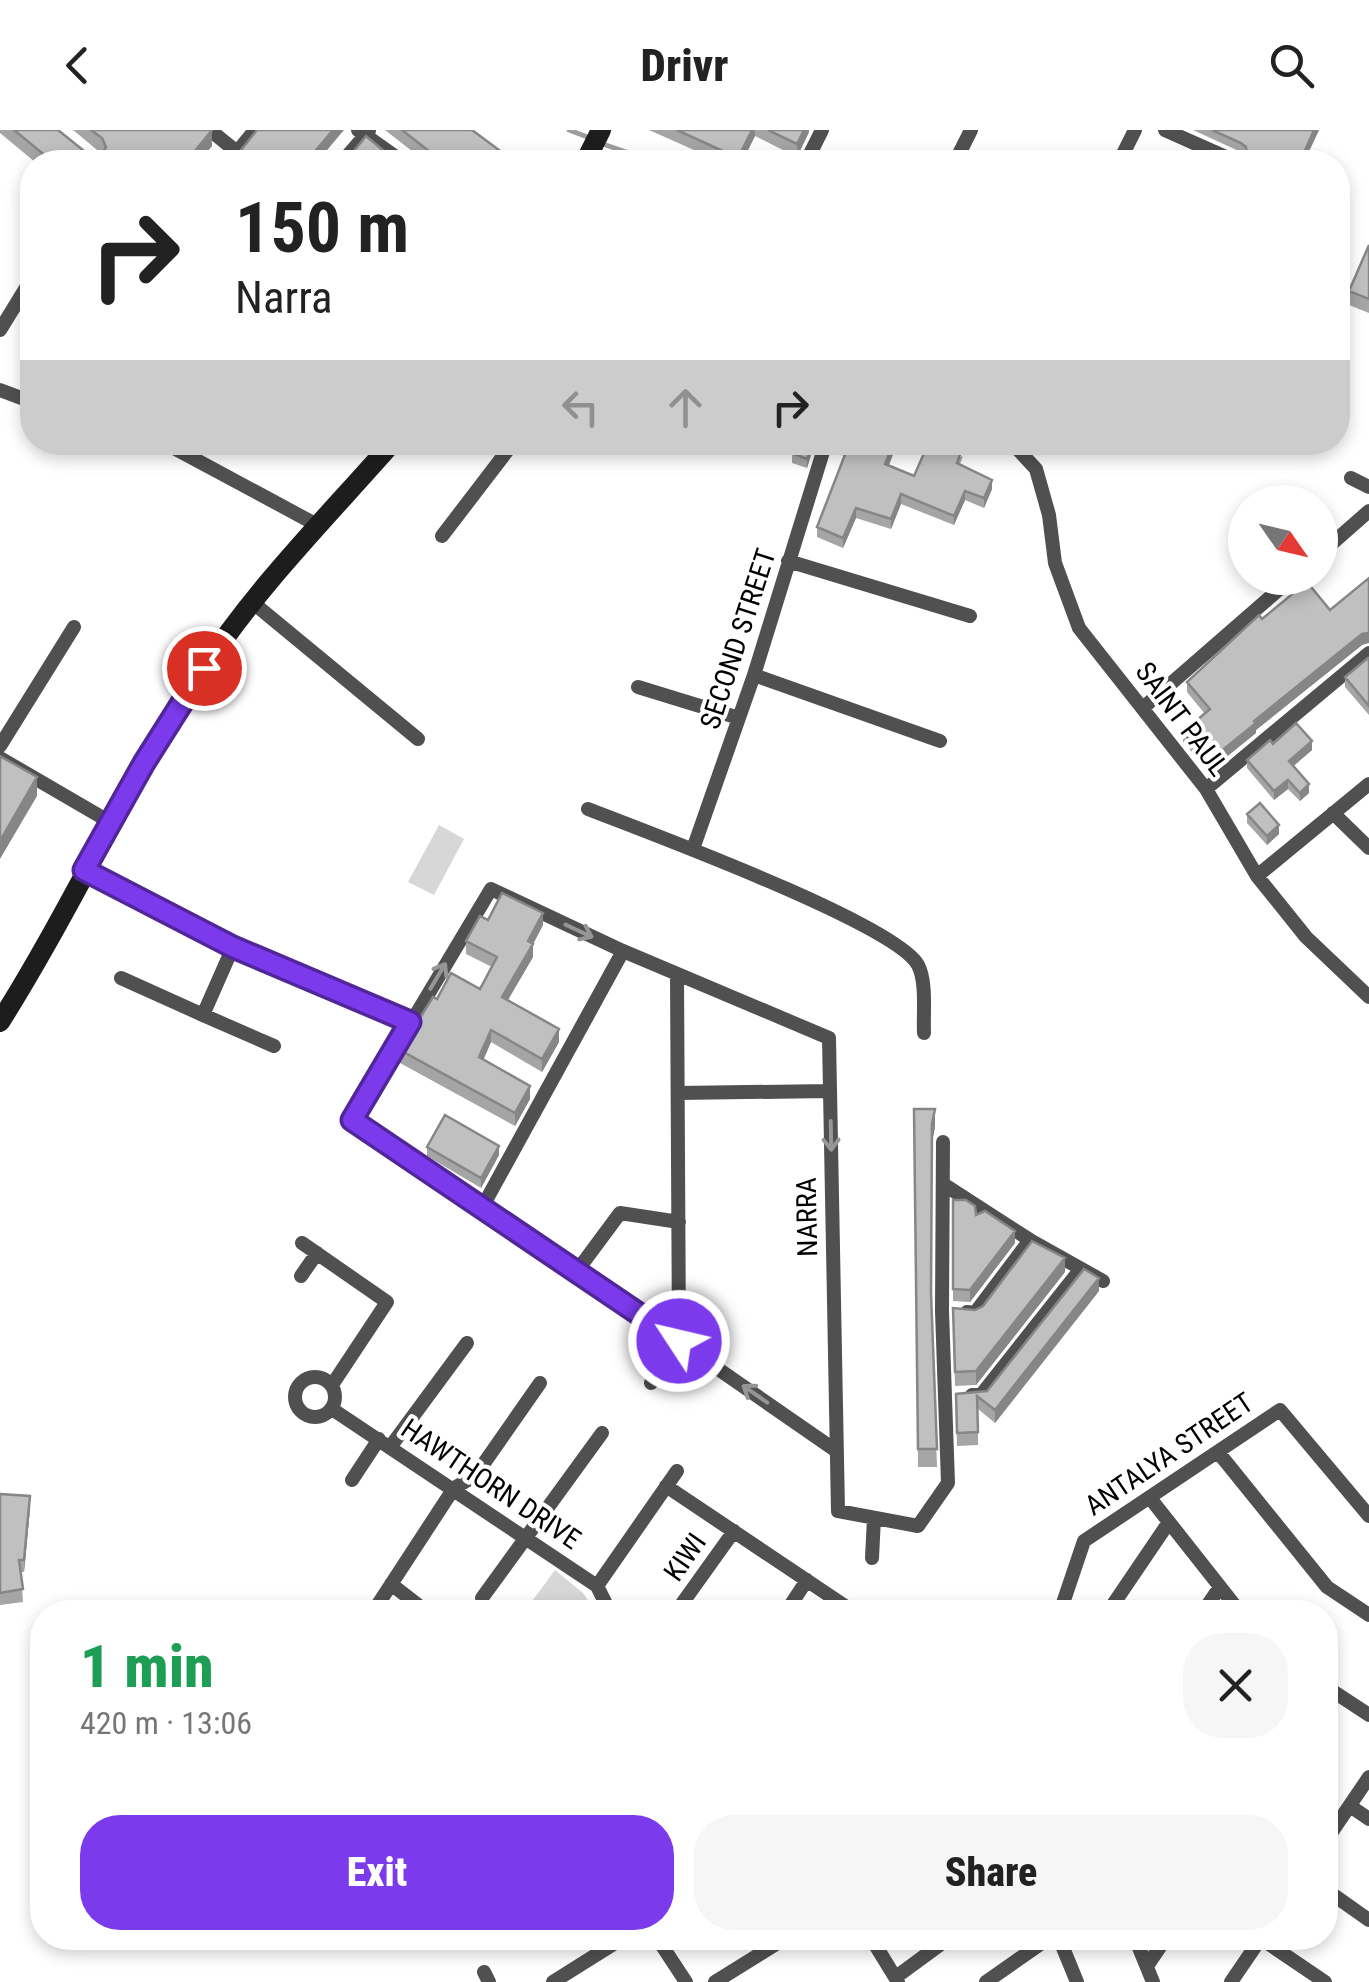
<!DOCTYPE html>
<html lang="en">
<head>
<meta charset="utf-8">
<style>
  body { margin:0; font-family:"Roboto Condensed",sans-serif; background:#f6f6f6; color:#222; height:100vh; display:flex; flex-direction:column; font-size:38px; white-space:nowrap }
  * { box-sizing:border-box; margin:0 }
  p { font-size:32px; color:#767676 }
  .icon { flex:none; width:55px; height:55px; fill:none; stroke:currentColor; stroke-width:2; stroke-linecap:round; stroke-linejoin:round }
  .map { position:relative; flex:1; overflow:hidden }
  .details { position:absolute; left:30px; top:1470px; width:1308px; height:350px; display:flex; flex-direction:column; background:#fff; border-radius:40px; box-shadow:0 5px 15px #0003 }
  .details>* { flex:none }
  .hud { position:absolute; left:20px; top:20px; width:1330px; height:305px; border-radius:40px; box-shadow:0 5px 15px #0003; background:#fff; color:#222; overflow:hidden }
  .needle { width:65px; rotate:124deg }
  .tools { position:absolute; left:1228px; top:355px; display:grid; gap:20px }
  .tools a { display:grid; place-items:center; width:110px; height:110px; border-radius:50%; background:#fff; box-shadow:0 5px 15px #0003; font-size:50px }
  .pin { position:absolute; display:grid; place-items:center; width:85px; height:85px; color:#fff; margin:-42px; border:5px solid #fff; border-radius:50%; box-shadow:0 2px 10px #0007 }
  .me { position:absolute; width:110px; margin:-55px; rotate:305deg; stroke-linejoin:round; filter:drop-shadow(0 0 8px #0008) }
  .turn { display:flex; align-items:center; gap:35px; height:210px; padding:0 50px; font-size:45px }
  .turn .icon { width:130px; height:130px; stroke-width:2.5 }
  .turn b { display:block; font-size:70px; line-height:85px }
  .lanes { display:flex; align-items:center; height:95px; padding:0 50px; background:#0003; justify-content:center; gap:50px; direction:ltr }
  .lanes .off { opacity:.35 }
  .round { display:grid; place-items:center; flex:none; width:105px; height:105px; border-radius:40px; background:#f6f6f6 }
  .headline { display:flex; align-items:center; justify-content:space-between; height:170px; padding:0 50px }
  h1 { font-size:60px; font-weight:800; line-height:75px; color:#1e9e55 }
  .action { display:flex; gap:20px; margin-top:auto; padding:20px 50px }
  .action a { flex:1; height:115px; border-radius:40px; background:#7c3aed; color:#fff; font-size:40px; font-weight:800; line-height:115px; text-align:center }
  .action a+a { background:#f6f6f6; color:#222 }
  header { display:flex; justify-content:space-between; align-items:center; height:130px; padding:0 50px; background:#fff; font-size:45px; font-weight:800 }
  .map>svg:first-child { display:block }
  .green { fill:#d7d7d7 }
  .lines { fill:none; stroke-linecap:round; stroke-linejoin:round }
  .stream { stroke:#9e9e9e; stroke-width:5 }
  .street { stroke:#505050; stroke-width:14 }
  .secondary { stroke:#1d1d1d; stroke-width:20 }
  .wall { fill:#a5a5a5 }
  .shaded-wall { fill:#868686 }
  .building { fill:#c0c0c0; stroke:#868686; stroke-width:2.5 }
  .oneway { stroke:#969696 }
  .route-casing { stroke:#51269a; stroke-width:25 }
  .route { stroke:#7c3aed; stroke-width:18 }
  .labels { text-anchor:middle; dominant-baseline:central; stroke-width:8; stroke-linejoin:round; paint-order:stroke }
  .street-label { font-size:28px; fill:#000; stroke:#fff }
</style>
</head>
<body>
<header><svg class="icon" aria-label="back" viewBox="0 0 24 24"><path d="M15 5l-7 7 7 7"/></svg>Drivr<svg class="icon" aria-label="search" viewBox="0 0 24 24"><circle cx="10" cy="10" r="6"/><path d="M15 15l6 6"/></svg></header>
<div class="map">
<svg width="1369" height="1852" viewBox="0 0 1369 1852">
  <rect width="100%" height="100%" fill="#fff"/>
  <path class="green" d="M439,695L464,709L434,765L408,752Z
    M555,1440L583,1463L596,1482H524Z"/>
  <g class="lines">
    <path class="stream" d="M569,0L590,8
      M600,13L655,32"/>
    <path class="street" d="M210,0L237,22
      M358,0L403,32
      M1165,0L1237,32
      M229,32L255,0
      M342,32L369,1
      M806,32L822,0
      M955,32L971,0
      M1119,32L1135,0
      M0,200L32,148
      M0,260L32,272
      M158,312L174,318L319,396
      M1011,312L1036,339L1049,385L1055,433L1079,498L1206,659L1257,746L1306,807L1369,867
      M1351,348L1369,357
      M442,406L514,312
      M1320,424L1369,381
      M788,431L970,486
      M252,472L418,609
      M754,545L940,611
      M638,557L739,588
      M1144,577L1292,448
      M0,616L74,497
      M0,628L110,692
      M1206,659L1369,523
      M588,679C644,701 894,793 918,835C927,852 923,884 924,903
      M1333,683L1369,718
      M693,719L754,545L826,312
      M84,741L233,817L410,892
      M1257,746L1369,654
      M121,848L203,885L233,817
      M203,885L274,916
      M678,963L830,961
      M943,1054L1030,1110L1103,1151
      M483,1076L623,821
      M302,1113L387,1172L332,1255
      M577,1141L620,1083L679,1092
      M301,1146L317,1123
      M967,1182L975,1183L1030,1110
      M295 1267a20 20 0 1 1 40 0a20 20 0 1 1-40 0Z
      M651,1253L679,1211L677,845
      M972,1265H981L1080,1140
      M332,1279L597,1456L610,1482
      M391,1316L467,1213
      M835,1320L483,1076L353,990L491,759L623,821L829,908L838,1381L918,1396L948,1353L942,1181L943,1012
      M1218,1322L1327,1457L1369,1485
      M352,1350L379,1309
      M666,1356L845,1476
      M1150,1368L1240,1482
      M872,1428L874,1388
      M391,1454L427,1482
      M597,1456L677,1341
      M482,1468L602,1303
      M373,1482L454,1358L475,1346L540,1253
      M676,1482L734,1401
      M786,1482L807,1450
      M1060,1482L1084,1411L1280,1280L1369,1386
      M1108,1482L1169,1392
      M1203,1482L1220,1457
      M1325,1556L1369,1585
      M1350,1676L1369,1689
      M1325,1712L1369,1647
      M1325,1759L1369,1790
      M657,1808L686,1852
      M871,1808L898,1852
      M1059,1808L1077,1852
      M1135,1808L1153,1852
      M1260,1808L1325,1852
      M1147,1836L1166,1808
      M484,1842L489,1852
      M896,1847L949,1808
      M553,1852L623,1808
      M715,1852L784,1809
      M986,1852L1049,1808
      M1231,1852L1261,1808"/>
    <path class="secondary" d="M585,32L601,0
      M0,892C72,778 127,654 202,541C256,458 327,387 393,312"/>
  </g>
  <path class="wall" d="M0,0H58L89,25L102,24L73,0H212V16L198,32H35L0,3Z
    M385,0H472L515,32H426Z
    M649,0H809V2L797,27L755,6L742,32H721Z
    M1193,0H1319L1304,32H1246V27L1241,22Z
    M1369,115V183L1349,175V161Z
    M796,312H815L807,338L792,333V323Z
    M840,312H898L889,335L914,346L963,326L960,334L992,359L984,378L965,370L954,395L901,374L891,399L856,388L843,418L817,407V397L844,326L840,324Z
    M1330,480L1362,515L1256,600V603L1209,641L1183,612V602L1205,584L1187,562V552L1262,489Z
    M1369,529V585L1345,557V547Z
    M1273,614L1312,620L1293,636L1309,663L1300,671L1288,659L1274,670L1247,638V630Z
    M1247,684L1279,704L1267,715L1247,693Z
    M488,790L543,795L533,814V827L508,870L559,912L542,942L491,912L483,930L530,969L515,996L400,933V920L437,869L480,859L492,837L466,824V811Z
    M914,979L935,997L932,1012L931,1166L937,1337H918Z
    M427,1017L499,1025L481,1058L427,1026Z
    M953,1070L1015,1113L970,1172L953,1171Z
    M1065,1142L976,1255L955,1256L953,1178L975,1180Z
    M1099,1161L995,1293L978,1279V1315L957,1316L956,1264L987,1261Z
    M0,1364L30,1378L24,1442H21L23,1472L0,1475Z"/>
  <path class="shaded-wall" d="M212,0V16L198,32H186Z
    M333,0H344L317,32H306Z
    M752,0H755V6L742,32H738V28Z
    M804,0H809V2L797,27V14Z
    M1314,0H1319L1304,32H1300Z
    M384,21V32H375Z
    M812,312H815L807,338V329Z
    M894,312H898L885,344V334Z
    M992,350V359L984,378V368Z
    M965,361V370L954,395V386Z
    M901,364V374L891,399V389Z
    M856,378V388L843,418V408Z
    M1369,503V513L1362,515L1256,600V603L1209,641V631L1254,591L1362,504Z
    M1312,611V620L1289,640V631Z
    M37,647V666L0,729V711Z
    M1288,650V659L1274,670V661Z
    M1309,654V663L1300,671V663Z
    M1279,695V704L1267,715V706Z
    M543,783V795L533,814V827L502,880V867L528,811Z
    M559,899V912L542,942V929Z
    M491,900V912L479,940V927Z
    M530,956V969L515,996V983Z
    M935,979V997L932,1012V994Z
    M499,1016V1025L481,1058V1048Z
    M1015,1101V1113L970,1172V1160Z
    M1065,1128V1142L976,1255V1241Z
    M1099,1148V1161L995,1293V1280Z
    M30,1366V1378L24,1442V1430Z"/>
  <path class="building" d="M14,0H58L89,25L102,24L106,17L102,8L91,0H212L186,32H53Z
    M257,0H333L306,32H274L265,25L258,32H222L226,28L237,25Z
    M402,0H472L515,32H443Z
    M677,0H752L738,28Z
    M768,0H804L797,14Z
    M1212,0H1314L1300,32H1260L1247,27L1246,17L1241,13Z
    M366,6L384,21L375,32H345Z
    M1369,115V169L1349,161Z
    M796,312H812L807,329L792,323Z
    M840,312H894L885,334L914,346L929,312H953L963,316L957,333L992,350L984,368L965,361L954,386L901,364L891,389L856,378L843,408L817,397L848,317L840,314Z
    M1369,448V503L1362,504L1254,591L1256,593L1209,631L1183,602L1210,579L1187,552L1259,485L1262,489L1307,452L1330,480Z
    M1368,528L1369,529V576L1345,547Z
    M1296,593L1312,611L1289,631L1309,654L1300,663L1288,650L1274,661L1247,630L1270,610L1273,614Z
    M0,626L37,647L0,711Z
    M1260,673L1279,695L1267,706L1247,684Z
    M502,763L543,783L528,811L533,814L502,867L559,899L542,929L491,900L479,927L530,956L515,983L400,920L433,867L437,869L451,843L480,859L497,827L466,811L480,786L488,790Z
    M914,979H935L932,994L931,1163L937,1319H918Z
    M445,985L499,1016L481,1048L427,1017Z
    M953,1070H966L975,1076L976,1085L985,1081L1015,1101L970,1160L953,1159Z
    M1032,1111L1065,1128L976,1241L955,1242L953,1178L975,1180L983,1176Z
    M1084,1139L1099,1148L995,1280L977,1266L978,1302L957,1303L956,1264L987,1261Z
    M0,1364L30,1366L24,1430H19L23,1459L0,1463Z"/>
  <defs><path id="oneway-shaft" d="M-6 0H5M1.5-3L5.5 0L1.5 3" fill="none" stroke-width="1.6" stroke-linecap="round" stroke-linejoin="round" transform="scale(2.5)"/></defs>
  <g class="oneway">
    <use href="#oneway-shaft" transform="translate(579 801) rotate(25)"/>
    <use href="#oneway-shaft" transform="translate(438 846) rotate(-59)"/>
    <use href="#oneway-shaft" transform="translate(831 1006) rotate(89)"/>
    <use href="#oneway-shaft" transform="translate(755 1264) rotate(-145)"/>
  </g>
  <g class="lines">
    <defs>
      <path id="route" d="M204,538L144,633L84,740L233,817L410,892L352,990L679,1211"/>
    </defs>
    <use href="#route" class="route-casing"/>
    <use href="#route" class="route"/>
  </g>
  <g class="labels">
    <g class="street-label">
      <text transform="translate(738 509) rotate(-72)">SECOND STREET</text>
      <text transform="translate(1182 589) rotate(53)">SAINT PAUL</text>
      <text transform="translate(807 1087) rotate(-91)">NARRA</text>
      <text transform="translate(1169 1324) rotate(-34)">ANTALYA STREET</text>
      <text transform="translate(491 1354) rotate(34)">HAWTHORN DRIVE</text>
      <text transform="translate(685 1427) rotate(-55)">KIWI</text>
    </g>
  </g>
</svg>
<div class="tools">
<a><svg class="needle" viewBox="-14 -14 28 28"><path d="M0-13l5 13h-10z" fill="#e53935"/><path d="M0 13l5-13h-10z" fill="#767676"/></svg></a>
</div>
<div class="pin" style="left:204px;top:538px;background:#d93025"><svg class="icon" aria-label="arrive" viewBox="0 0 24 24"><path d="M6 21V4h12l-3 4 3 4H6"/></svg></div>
<svg class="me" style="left:679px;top:1211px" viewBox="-20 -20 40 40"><circle r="17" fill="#7c3aed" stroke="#fff" stroke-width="3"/><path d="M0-11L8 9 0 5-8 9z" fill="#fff"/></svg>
<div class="hud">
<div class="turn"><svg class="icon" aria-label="right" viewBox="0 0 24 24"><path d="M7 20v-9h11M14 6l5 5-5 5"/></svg><div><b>150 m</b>Narra</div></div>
<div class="lanes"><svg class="icon off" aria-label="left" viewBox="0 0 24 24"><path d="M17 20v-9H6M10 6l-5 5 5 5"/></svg><svg class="icon off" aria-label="ahead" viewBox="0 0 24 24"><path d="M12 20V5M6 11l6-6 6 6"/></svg><svg class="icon" aria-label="right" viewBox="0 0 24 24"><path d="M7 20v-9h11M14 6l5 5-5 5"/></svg></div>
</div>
<section class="details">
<div class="headline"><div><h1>1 min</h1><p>420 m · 13:06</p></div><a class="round"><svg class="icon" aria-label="close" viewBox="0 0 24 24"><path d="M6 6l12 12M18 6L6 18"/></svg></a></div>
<div class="action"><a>Exit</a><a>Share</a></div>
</section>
</div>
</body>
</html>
